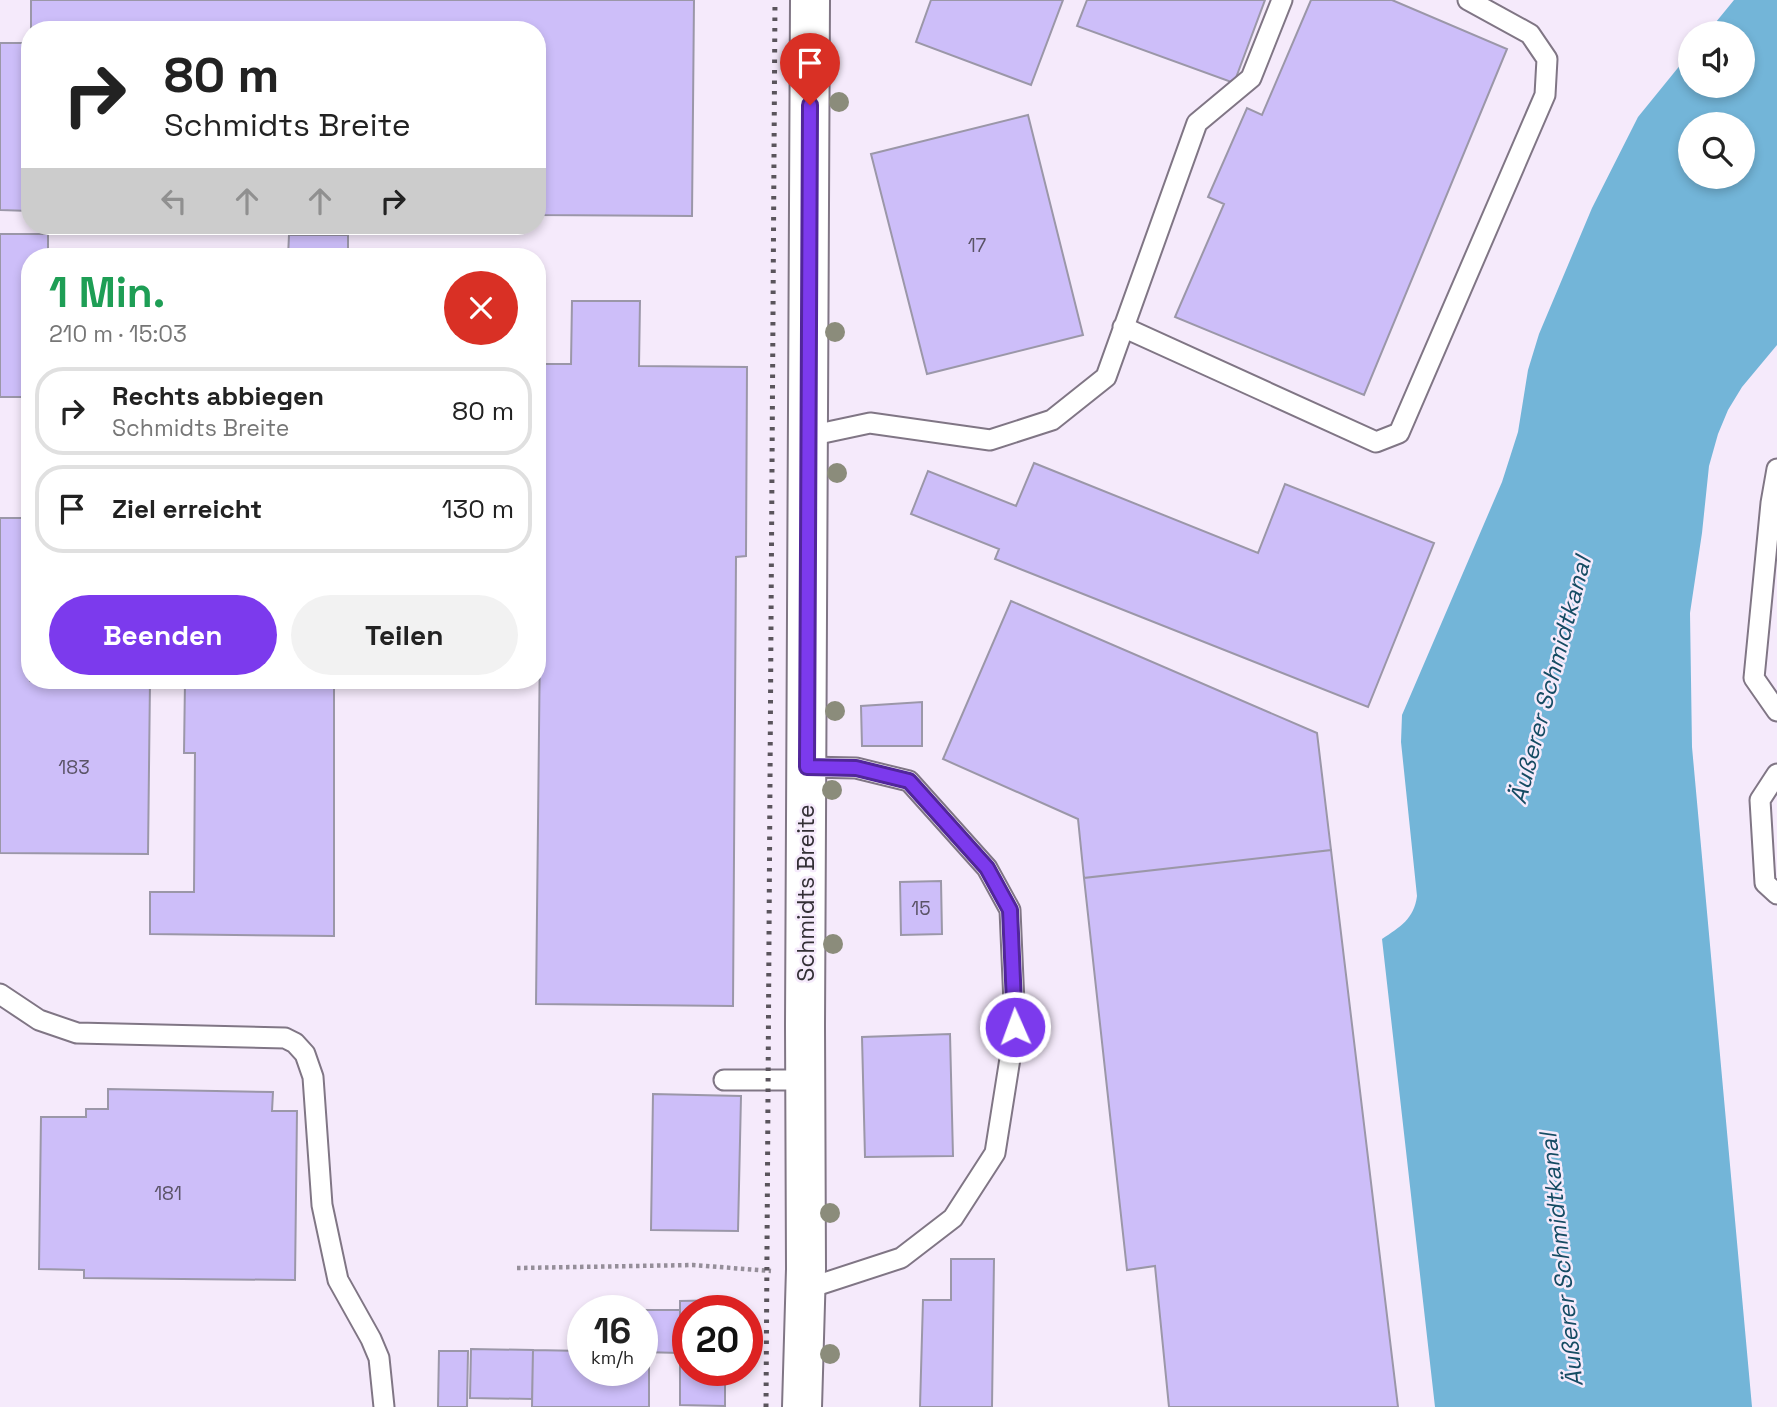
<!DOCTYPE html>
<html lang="de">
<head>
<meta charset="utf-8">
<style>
  body { margin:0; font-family:"Space Grotesk",sans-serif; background:#f2f2f2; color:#222; height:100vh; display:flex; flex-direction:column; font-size:26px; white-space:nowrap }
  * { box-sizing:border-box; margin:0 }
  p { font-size:23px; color:#767676 }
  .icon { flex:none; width:38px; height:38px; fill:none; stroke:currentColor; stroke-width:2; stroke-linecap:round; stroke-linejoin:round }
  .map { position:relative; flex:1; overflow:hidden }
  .drawer { position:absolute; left:21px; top:248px; width:525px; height:441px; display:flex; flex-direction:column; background:#fff; border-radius:28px; box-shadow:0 4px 10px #0003 }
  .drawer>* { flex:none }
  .top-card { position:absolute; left:21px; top:21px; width:525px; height:214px; border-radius:28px; box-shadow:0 4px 10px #0003; background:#fff; color:#222; overflow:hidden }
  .fabs { position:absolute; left:1678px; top:21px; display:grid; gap:14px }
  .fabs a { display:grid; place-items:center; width:77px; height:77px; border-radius:50%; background:#fff; box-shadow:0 4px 10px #0003; font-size:35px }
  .speed { position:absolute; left:567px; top:1295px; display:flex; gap:14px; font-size:35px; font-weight:700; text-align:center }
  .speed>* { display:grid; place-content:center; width:91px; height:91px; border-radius:50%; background:#fff; box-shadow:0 4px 10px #0003; line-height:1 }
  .speed small { font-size:18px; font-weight:400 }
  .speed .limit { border:10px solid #d22; background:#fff; color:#111 }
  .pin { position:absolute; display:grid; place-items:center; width:60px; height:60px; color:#fff; margin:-72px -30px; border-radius:50% 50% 50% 0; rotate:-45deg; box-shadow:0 0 7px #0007 }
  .pin .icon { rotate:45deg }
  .me { position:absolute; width:77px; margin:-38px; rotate:358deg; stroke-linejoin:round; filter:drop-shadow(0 0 5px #0008) }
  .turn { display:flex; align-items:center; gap:24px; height:147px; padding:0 28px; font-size:32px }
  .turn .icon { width:91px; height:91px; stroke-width:2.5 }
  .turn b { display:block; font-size:49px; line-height:60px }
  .lanes { display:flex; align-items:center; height:66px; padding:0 28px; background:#0003; justify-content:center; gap:35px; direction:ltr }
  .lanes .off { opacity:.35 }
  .round { display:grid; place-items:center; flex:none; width:74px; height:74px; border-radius:37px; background:#f2f2f2 }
  .headline { display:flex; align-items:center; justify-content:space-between; height:119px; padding:0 28px }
  h1 { font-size:42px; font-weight:600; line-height:52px; color:#1e9e55 }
  .button { display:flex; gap:14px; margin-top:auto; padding:14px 28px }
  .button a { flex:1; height:80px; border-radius:42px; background:#7c3aed; color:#fff; font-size:28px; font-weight:600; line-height:80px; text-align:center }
  .button a+a { background:#f2f2f2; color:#222 }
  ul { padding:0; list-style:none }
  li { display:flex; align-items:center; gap:21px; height:88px; margin:0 14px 10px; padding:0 14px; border:4px solid #e0e0e0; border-radius:28px }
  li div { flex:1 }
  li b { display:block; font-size:26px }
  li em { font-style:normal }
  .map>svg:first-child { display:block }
  .water { fill:#73b5d8; fill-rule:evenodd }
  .building { fill:#cdbef9; stroke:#9b97a8; stroke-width:2 }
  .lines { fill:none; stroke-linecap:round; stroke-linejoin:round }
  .service-casing { stroke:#807685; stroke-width:23 }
  .secondary-casing { stroke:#807685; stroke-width:42 }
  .path { stroke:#958e99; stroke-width:4.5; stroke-dasharray:3.5 3.5; stroke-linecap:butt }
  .service { stroke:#fff; stroke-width:19 }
  .secondary { stroke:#fff; stroke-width:38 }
  .rail { stroke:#5a545c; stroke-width:5; stroke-dasharray:3.5 7; stroke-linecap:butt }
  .tree { fill:#8b8c7b }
  .route-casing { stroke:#51269a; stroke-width:18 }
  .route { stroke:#7c3aed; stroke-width:12 }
  .labels { text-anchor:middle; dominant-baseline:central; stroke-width:5; stroke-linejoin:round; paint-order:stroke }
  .number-label { font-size:19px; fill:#5a5366 }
  .street-label { font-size:23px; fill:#332f35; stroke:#f5eafb }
  .water-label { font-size:24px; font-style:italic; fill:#154b63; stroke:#f5eafb }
</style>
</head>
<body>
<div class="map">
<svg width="1777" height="1407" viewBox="0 0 1777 1407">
  <rect width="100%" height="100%" fill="#f5eafb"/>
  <path class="water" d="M1734,0H1777V345L1742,387L1728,410L1718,434L1709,466L1702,533L1690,613L1692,747L1752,1407H1435L1382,939C1400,927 1414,919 1417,896L1401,742L1402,715L1502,482L1518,432L1528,370L1539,334L1592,208L1638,117L1690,53V86H1743V33H1707ZM1690,124H1743V177H1690Z"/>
  <path class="building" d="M31,0H694L692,216L537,215V30H31Z
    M931,0H1063L1031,85L916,42Z
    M1087,0H1265L1234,83L1077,26Z
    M1311,0H1392L1507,49L1364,395L1175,317L1224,204L1208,197L1247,108L1262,115Z
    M0,43H30V211L0,210Z
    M1028,115L1083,335L927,374L871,154Z
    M0,234H48V257H30V397H0Z
    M289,235H348V257H288Z
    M572,301H640L639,366L747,367L746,556L736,557L733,1006L536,1004L540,641H537V419H543V364H571Z
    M1034,463L1258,553L1285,484L1434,543L1368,707L995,559L999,549L911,514L928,471L1016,506Z
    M0,518H30V681H150L148,854L0,853Z
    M1011,601L1317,733L1331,850L1084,878L1078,819L943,759Z
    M185,681H334V936L150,934V892H194L195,753H184Z
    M922,702V746H862L861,706Z
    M1331,850L1398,1407H1169L1155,1266L1127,1270L1084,878Z
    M941,881L942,934L901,935L900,882Z
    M950,1034L953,1156L865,1157L862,1037Z
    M108,1089L273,1092L272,1111H297L295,1280L84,1278V1270L39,1269L41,1117H86V1109H108Z
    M653,1094L741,1096L738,1231L651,1230Z
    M951,1259H994L992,1407H920L923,1300H951Z
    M730,1300V1311H688V1353H680V1301Z
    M612,1310H680V1353L642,1352V1311Z
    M471,1349L533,1350L532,1399L470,1398Z
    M533,1350L583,1351V1370H642V1352H649V1407H532Z
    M439,1351H468L467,1407H438Z
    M680,1353H688V1370H725V1406L680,1405Z"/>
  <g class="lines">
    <defs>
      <path id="service" d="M1123,327L1376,442L1399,433L1545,95L1547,59L1530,34L1468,0
        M809,436L870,423L990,440L1052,420L1106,377L1197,123L1251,78L1282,0
        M1777,469L1771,503L1754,678L1777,711
        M1777,774L1760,800L1765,883L1777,894
        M0,994L39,1020L77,1033L285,1038L295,1043L305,1054L313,1077L322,1205L338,1280L371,1339L379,1358L384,1407
        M724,1080H805
        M806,1289L901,1258L953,1218L995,1153L1015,1027L1010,910L987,868L909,781L856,768L807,767"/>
      <path id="secondary" d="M802,1407L806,1269L805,1025L810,0"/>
    </defs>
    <use href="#service" class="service-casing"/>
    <use href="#secondary" class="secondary-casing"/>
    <path class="path" d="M517,1268L693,1265L771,1271"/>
    <use href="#service" class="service"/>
    <use href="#secondary" class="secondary"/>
    <path class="rail" d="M766,1407L775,0"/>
  </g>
  <g class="tree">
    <circle cx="839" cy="102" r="10"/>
    <circle cx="835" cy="332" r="10"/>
    <circle cx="837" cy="473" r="10"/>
    <circle cx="835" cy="711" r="10"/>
    <circle cx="832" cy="790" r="10"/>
    <circle cx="833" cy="944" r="10"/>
    <circle cx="830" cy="1213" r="10"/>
    <circle cx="830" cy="1354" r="10"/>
  </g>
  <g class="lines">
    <defs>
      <path id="route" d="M810,105L807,767L856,768L909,781L987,868L1010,910L1015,1027"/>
    </defs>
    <use href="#route" class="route-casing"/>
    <use href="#route" class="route"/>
  </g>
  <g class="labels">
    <g class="number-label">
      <text x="977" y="245">17</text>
      <text x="74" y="767">183</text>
      <text x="921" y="908">15</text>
      <text x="168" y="1193">181</text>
    </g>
    <g class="street-label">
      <text transform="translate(806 893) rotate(-90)">Schmidts Breite</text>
    </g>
    <g class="water-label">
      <text transform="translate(1550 680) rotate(-75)">Äußerer Schmidtkanal</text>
      <text transform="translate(1561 1260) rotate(-96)">Äußerer Schmidtkanal</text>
    </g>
  </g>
</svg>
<div class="fabs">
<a><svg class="icon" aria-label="sound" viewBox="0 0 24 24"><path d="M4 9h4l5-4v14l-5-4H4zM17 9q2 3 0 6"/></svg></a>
<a><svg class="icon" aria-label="search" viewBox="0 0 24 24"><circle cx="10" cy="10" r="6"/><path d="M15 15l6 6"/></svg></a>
</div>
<div class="speed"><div>16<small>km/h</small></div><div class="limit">20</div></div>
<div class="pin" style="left:810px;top:105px;background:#d93025"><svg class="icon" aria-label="arrive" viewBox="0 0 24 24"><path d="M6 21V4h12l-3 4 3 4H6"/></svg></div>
<svg class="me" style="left:1015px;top:1027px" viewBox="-20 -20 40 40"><circle r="17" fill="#7c3aed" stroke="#fff" stroke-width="3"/><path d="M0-11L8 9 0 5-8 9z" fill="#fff"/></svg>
<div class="top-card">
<div class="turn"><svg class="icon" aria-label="right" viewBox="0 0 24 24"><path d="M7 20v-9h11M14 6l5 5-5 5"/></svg><div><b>80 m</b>Schmidts Breite</div></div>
<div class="lanes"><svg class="icon off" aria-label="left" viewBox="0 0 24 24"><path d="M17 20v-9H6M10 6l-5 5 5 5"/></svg><svg class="icon off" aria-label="ahead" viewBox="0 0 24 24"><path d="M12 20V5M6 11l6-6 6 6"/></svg><svg class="icon off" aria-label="ahead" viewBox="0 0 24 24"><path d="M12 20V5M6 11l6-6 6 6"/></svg><svg class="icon" aria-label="right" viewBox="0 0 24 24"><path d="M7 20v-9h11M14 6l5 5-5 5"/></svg></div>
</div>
<section class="drawer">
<div class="headline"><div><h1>1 Min.</h1><p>210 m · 15:03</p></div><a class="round" style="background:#d93025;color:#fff"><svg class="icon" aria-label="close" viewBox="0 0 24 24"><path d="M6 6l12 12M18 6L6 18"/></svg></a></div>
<ul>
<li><svg class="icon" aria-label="right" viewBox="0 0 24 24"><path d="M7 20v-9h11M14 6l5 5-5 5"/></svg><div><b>Rechts abbiegen</b><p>Schmidts Breite</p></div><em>80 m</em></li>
<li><svg class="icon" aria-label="arrive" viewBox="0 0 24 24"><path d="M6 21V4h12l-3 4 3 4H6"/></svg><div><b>Ziel erreicht</b></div><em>130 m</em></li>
</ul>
<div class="button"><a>Beenden</a><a>Teilen</a></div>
</section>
</div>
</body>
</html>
